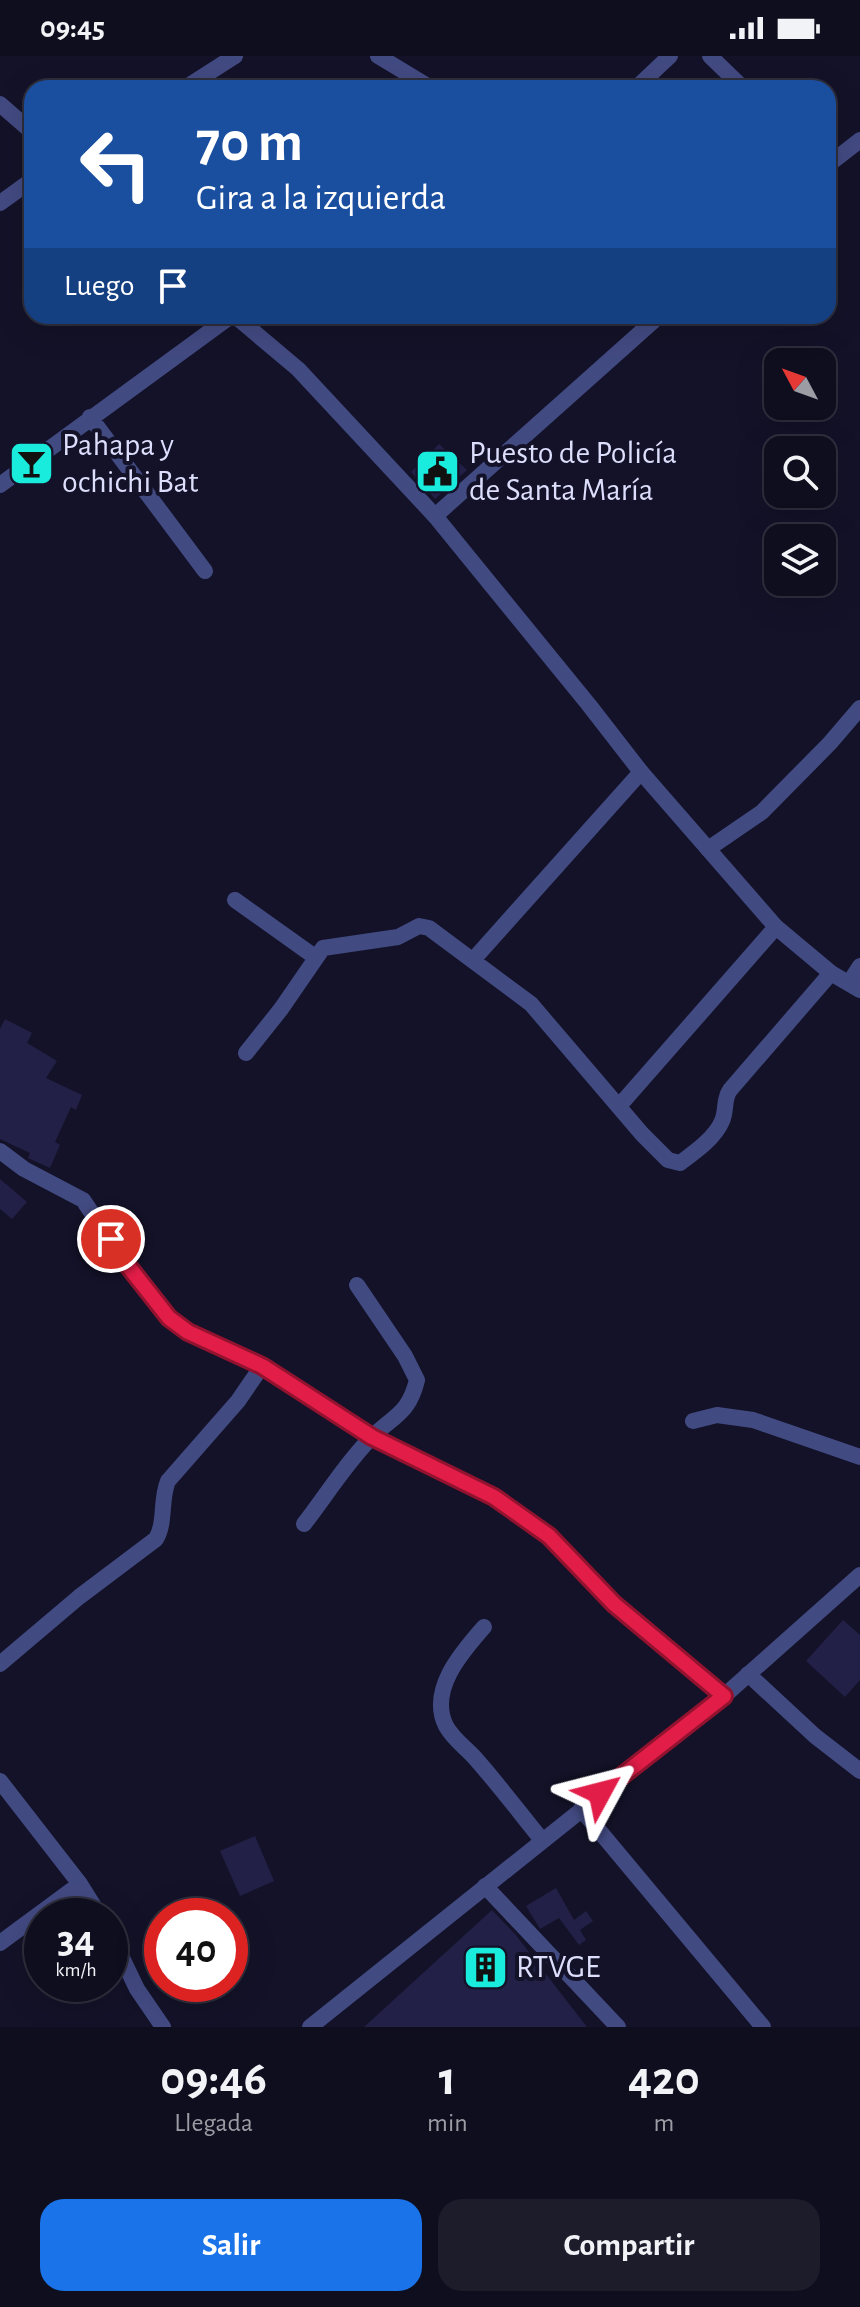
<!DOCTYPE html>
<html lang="es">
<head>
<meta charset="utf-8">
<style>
  body { margin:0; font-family:"Alegreya Sans",sans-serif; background:#1c1c2b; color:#f1f3f6; height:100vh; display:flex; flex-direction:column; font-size:30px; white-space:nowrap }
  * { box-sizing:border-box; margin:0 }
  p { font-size:26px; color:#9b9ca4 }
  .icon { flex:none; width:44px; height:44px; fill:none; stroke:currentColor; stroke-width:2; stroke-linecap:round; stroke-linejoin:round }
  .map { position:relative; height:1971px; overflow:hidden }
  .sheet { display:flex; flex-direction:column; background:#0e0e1e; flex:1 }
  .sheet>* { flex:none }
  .top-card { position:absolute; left:24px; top:24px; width:812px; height:244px; border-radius:24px; box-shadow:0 8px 32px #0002,0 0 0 2px #2e2e3c; background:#1a4fa0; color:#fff; overflow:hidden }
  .needle { width:52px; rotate:311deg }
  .controls { position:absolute; left:764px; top:292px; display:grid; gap:16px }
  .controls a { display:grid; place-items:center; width:72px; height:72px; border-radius:16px; background:#0e0e1e; box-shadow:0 8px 32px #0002,0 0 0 2px #2e2e3c; font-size:40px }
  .speed { position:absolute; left:24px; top:1842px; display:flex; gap:16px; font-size:40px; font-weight:700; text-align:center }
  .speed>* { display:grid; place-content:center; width:104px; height:104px; border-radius:50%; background:#0e0e1e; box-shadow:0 8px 32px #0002,0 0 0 2px #2e2e3c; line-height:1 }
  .speed small { font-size:20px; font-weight:400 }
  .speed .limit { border:12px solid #d22; background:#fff; color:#111 }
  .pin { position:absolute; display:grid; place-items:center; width:68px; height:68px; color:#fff; margin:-34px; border:4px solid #fff; border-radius:50%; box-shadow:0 2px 8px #0007 }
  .me { position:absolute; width:88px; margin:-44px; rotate:52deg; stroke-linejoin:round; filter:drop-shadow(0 0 6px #0008) }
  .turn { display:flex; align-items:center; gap:28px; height:168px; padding:0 40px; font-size:36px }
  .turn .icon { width:104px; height:104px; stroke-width:2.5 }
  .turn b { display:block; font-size:56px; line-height:68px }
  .then { display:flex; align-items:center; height:76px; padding:0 40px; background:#0003; gap:16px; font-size:30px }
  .eta { display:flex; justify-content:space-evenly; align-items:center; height:136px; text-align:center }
  .eta b { font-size:48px; font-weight:600; line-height:56px }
  .button { display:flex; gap:16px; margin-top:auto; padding:16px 40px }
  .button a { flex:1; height:92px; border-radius:24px; background:#1a73e8; color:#fff; font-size:32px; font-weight:600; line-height:92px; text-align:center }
  .button a+a { background:#1c1c2b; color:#f1f3f6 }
  .status { display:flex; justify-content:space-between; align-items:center; height:56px; padding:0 40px; background:#0e0e1e; direction:ltr }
  .status svg { height:22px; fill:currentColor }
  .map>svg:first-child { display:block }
  .building { fill:#222047 }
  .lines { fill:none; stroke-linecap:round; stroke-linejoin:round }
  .minor { stroke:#424a82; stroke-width:16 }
  .tertiary { stroke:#424a82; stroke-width:16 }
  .route-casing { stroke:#92132f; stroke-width:20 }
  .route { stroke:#e11d48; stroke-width:14 }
  .labels { text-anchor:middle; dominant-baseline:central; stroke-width:8; stroke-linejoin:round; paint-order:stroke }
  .poi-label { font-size:32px; fill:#dcdefc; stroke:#131228; text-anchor:start }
</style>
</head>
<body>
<div class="status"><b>09:45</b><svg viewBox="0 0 49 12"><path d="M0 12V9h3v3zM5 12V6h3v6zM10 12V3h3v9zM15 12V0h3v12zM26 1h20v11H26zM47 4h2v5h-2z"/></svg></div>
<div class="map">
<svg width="860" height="1971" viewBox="0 0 860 1971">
  <rect width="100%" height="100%" fill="#131228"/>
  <path class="building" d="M439,388L467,414L435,443L411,416Z
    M5,963L32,977L27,987L57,1005L46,1022L82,1039L76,1054L71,1051L55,1086L60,1089L50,1112L28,1102L30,1097L0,1083V973Z
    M0,1123L27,1146L12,1163L0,1153Z
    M843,1564L860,1579V1624L845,1641L806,1605Z
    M255,1780L274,1825L240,1840L220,1795Z
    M556,1832L574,1864L586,1855L593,1865L580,1874L586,1884L579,1889L559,1862L540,1873L526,1850Z
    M492,1854L515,1878L587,1971H364Z"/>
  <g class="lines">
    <path class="minor" d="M378,0L431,32
      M710,0L743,32
      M185,32L235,0
      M636,32L670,0
      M828,109L860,84
      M0,147L32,124
      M90,361L205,515
      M0,429L231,260
      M435,460L659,260
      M708,793L762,756L830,687L860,652
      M235,844L315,901
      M473,904L641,716
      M849,927L860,910
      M246,997L281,953L323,892L398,881L419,870L429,872L531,948L642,1078L668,1104L680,1107C695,1096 715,1082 722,1065C727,1054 723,1044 730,1034L831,917
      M620,1049L776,871
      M0,1095L24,1113L83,1144L125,1206L169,1262L188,1276L262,1310L372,1381L494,1441L549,1480L614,1548L724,1640
      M693,1365L717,1359L753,1364L860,1401
      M304,1468C325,1441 349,1403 373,1380C395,1359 409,1357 417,1324L405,1300L357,1229
      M484,1571C462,1596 428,1634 446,1670C453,1683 465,1691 475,1702C498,1728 520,1757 542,1784
      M0,1608L79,1541L156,1483C166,1466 160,1444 168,1425L238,1345L262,1310
      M748,1618L815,1680L860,1715
      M0,1725L80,1828L100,1860
      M581,1753L763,1971
      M485,1830L618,1971
      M110,1877L137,1933L163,1971
      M0,1887L80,1828"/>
    <path class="tertiary" d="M0,48L32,76
      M235,260L298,313L435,460L589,649L641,716L776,871L831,917L860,934
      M310,1971L724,1640L860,1519"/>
  </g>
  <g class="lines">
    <defs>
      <path id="route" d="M111,1183L125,1206L169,1262L188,1276L262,1310L372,1381L494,1441L549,1480L614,1548L724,1640L600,1737"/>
    </defs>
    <use href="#route" class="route-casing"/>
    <use href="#route" class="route"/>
  </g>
  <defs>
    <symbol id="bar-square" viewBox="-11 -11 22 22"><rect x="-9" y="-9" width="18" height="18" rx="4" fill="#19ebdd" stroke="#131228"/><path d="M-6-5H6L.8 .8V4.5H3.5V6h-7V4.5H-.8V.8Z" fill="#111"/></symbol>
    <symbol id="civic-square" viewBox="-11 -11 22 22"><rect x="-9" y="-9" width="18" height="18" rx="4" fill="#19ebdd" stroke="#131228"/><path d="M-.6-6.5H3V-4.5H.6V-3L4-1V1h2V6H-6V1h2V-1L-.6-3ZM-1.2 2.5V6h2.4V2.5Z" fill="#111"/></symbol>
    <symbol id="building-square" viewBox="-11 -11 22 22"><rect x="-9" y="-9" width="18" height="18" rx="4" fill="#19ebdd" stroke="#131228"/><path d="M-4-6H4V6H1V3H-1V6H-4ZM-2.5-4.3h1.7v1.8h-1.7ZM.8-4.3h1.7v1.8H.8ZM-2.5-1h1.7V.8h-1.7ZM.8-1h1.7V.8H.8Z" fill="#111"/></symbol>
  </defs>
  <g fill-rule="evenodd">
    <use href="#bar-square" x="6" y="382" width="51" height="51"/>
    <use href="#civic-square" x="412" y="390" width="51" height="51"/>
    <use href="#building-square" x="460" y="1886" width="51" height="51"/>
  </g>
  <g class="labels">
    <g class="poi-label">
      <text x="62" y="389">Pahapa y<tspan x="62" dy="37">ochichi Bat</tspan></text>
      <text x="469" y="397">Puesto de Policía<tspan x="469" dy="37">de Santa María</tspan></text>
      <text x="516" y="1911">RTVGE</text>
    </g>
  </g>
</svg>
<div class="controls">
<a><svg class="needle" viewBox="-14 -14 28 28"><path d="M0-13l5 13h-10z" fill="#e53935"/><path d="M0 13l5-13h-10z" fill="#9b9ca4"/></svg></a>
<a><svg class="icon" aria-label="search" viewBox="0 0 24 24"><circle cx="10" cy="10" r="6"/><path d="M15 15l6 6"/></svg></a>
<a><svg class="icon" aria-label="layers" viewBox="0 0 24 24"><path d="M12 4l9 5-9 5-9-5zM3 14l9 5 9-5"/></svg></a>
</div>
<div class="speed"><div>34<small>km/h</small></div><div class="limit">40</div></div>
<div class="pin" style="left:111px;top:1183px;background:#d93025"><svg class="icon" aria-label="arrive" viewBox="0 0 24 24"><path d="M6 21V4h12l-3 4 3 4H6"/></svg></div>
<svg class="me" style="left:600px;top:1737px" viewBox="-20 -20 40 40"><path d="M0-17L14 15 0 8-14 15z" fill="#e11d48" stroke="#fff" stroke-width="4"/></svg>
<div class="top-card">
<div class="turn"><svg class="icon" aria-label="left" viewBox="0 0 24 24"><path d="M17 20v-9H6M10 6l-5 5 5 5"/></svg><div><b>70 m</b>Gira a la izquierda</div></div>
<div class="then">Luego<svg class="icon" aria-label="arrive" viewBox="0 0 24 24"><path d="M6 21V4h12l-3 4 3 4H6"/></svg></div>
</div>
</div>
<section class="sheet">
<div class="eta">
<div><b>09:46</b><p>Llegada</p></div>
<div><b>1</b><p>min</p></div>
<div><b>420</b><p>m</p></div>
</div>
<div class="button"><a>Salir</a><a>Compartir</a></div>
</section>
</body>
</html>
